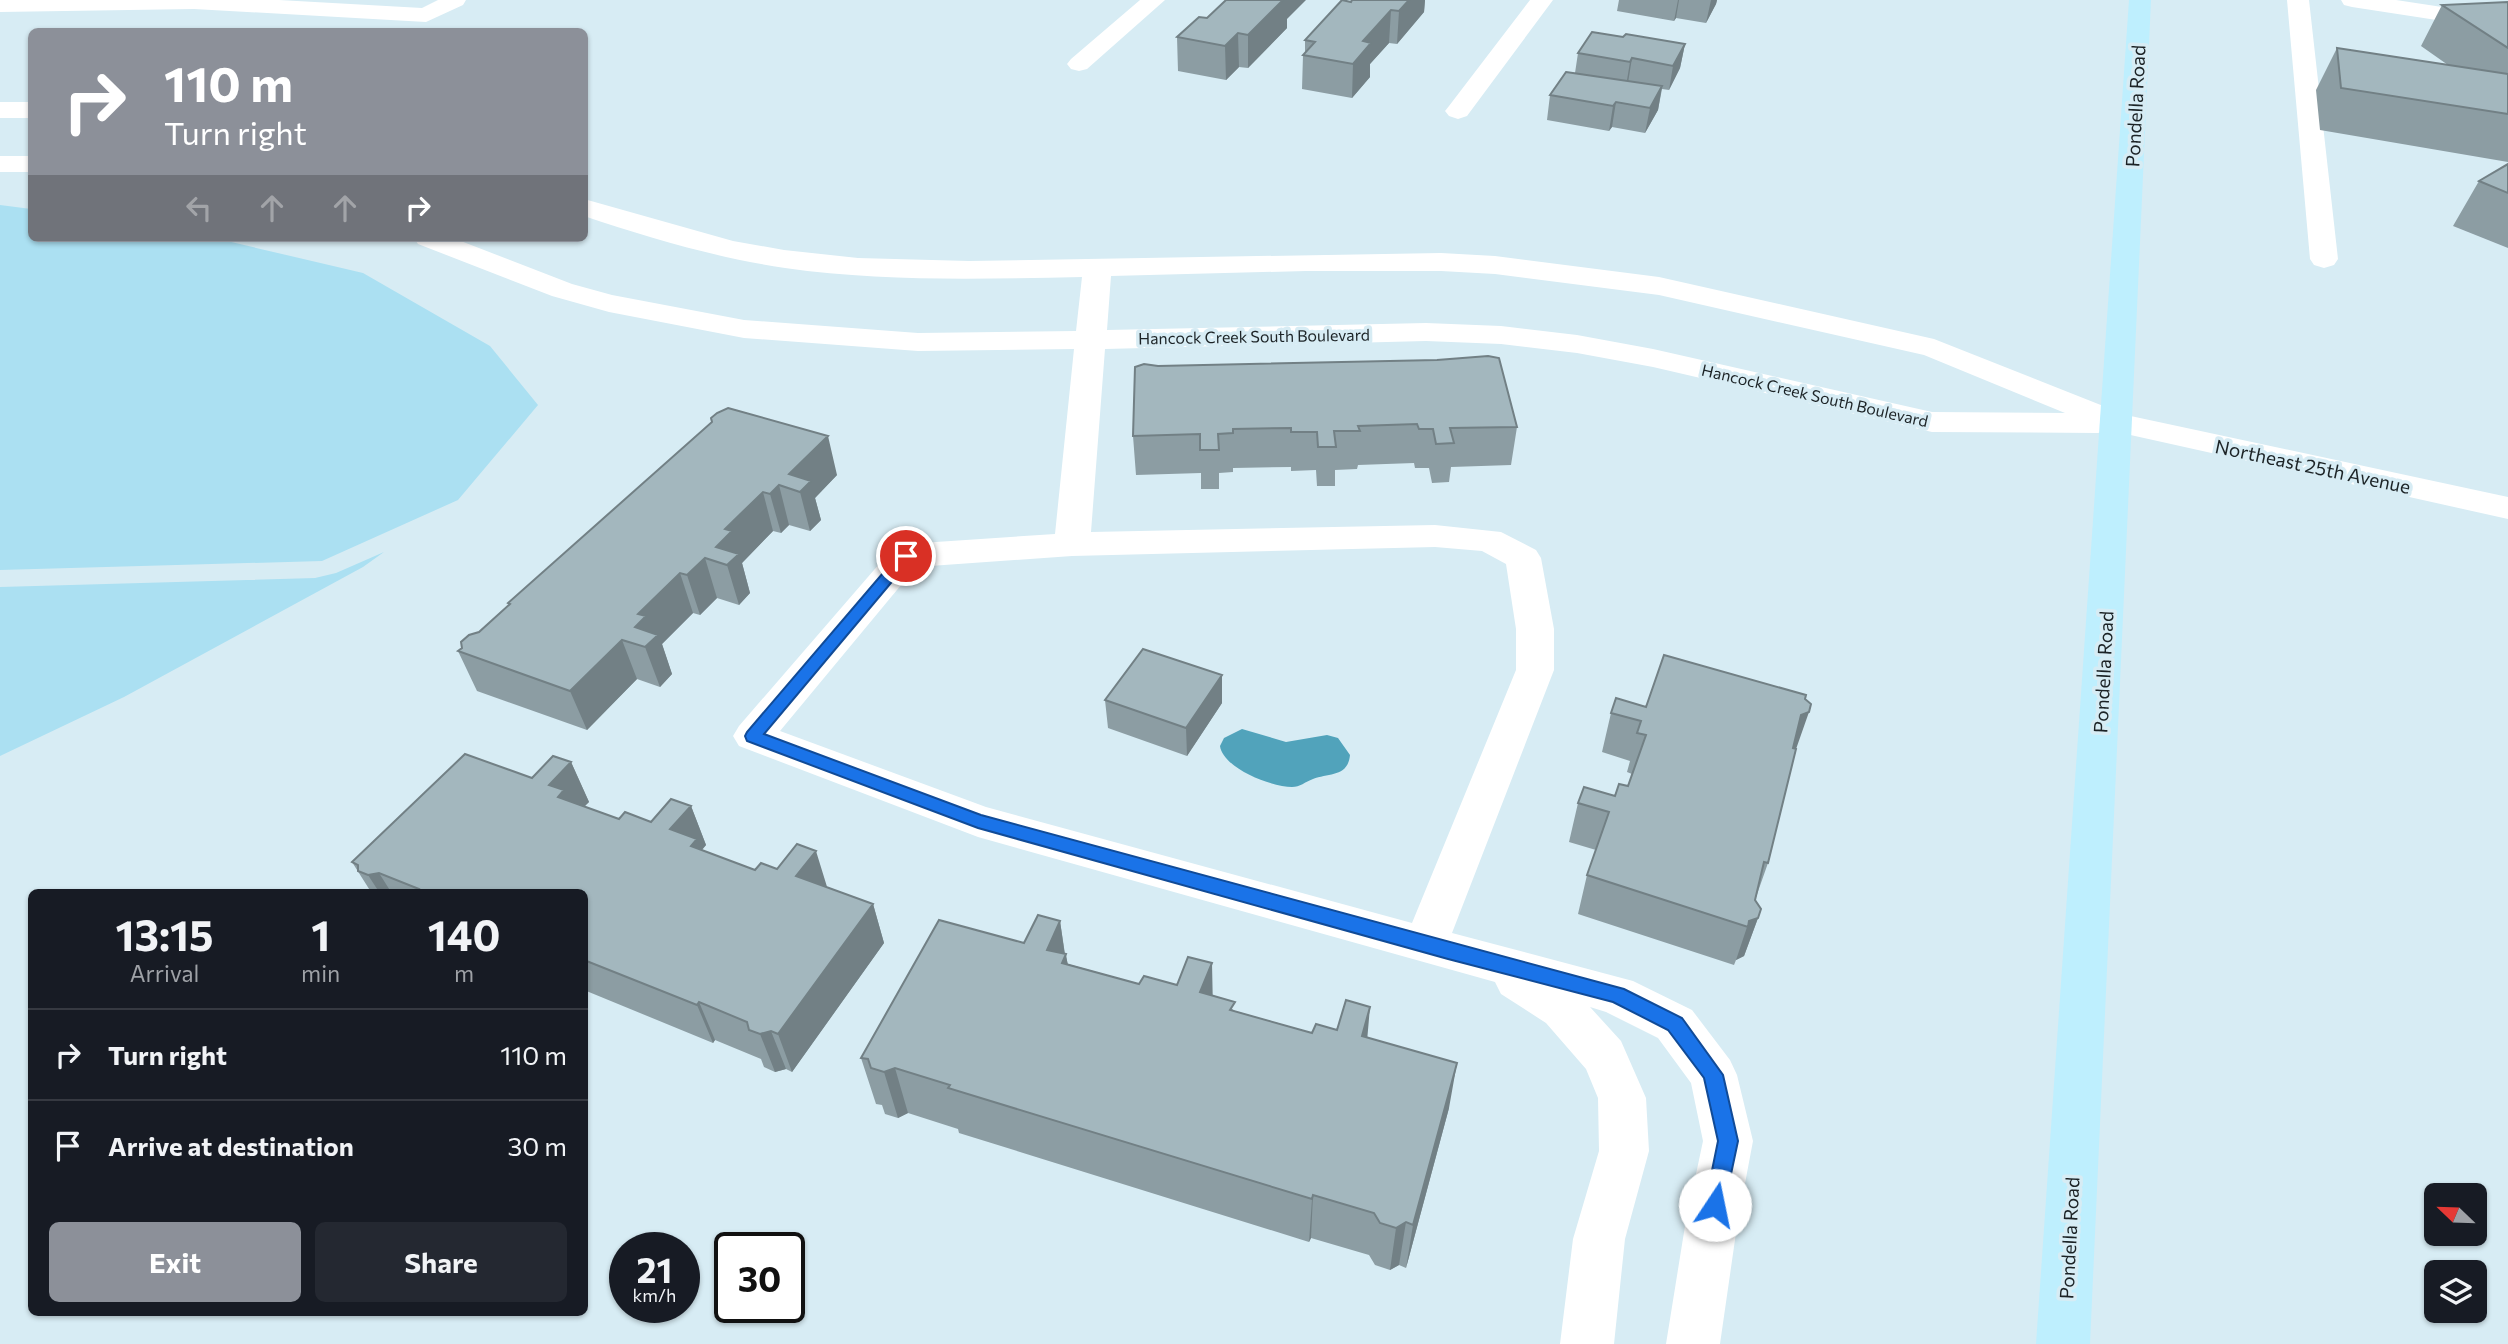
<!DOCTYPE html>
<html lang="en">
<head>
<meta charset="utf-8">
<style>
  body { margin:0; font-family:Commissioner,sans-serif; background:#242831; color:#f1f3f6; height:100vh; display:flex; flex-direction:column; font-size:26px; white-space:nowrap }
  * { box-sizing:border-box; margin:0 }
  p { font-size:23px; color:#9ea1a6 }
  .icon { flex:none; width:38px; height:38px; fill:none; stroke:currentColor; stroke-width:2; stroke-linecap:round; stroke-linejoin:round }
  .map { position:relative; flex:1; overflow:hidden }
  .details { position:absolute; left:28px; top:889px; width:560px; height:427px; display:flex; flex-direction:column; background:#171b24; border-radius:10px; box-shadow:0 2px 5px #0004 }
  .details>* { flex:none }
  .guide { position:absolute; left:28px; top:28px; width:560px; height:214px; border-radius:10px; box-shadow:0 2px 5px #0004; background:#8c9099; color:#fff; overflow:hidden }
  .needle { width:46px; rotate:293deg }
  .tools { position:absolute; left:2424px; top:1183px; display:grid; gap:14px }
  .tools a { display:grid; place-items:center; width:63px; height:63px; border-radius:10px; background:#171b24; box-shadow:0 2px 5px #0004; font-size:35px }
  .speed { position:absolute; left:609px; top:1232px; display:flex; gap:14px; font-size:35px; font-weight:700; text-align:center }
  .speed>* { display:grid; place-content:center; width:91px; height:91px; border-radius:50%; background:#171b24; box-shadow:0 2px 5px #0004; line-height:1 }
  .speed small { font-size:18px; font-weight:400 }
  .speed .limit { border:4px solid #111; border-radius:10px; background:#fff; color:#111 }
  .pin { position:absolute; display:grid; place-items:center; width:60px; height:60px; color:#fff; margin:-30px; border:4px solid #fff; border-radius:50%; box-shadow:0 2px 7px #0007 }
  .me { position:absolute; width:77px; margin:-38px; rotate:11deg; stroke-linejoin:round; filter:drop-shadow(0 0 5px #0008) }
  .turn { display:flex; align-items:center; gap:24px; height:147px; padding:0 21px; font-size:32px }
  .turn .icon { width:91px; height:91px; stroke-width:2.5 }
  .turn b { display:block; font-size:49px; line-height:60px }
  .lanes { display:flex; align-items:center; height:66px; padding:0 21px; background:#0003; justify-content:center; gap:35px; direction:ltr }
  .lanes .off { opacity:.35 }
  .eta { display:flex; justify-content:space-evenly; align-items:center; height:119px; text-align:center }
  .eta b { font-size:42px; font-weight:700; line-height:49px }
  .cta { display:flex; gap:14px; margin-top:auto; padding:14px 21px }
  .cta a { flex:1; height:80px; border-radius:10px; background:#8c9099; color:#fff; font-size:28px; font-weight:700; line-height:80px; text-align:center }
  .cta a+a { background:#242831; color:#f1f3f6 }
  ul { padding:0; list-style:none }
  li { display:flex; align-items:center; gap:21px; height:91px; padding:0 21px; border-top:2px solid #363941 }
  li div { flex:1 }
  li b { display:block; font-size:26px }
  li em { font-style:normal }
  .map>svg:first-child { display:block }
  .green { fill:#abe0f2 }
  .water { fill:#51a3bb }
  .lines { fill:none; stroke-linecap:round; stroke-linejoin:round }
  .minor { fill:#fff; fill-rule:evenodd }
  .major { fill:#beeffe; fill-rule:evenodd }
  .wall { fill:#8c9da3 }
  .shaded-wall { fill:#728085 }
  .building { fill:#a3b7be; stroke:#728085; stroke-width:2 }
  .route { fill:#1a73e8; stroke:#114b97; stroke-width:2 }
  .labels { text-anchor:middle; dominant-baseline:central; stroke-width:7; stroke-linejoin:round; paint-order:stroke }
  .far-street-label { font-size:16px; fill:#1c2326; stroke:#d7ecf4 }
  .street-label { font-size:19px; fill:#1c2326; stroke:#d7ecf4 }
</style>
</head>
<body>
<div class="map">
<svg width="2508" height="1344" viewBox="0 0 2508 1344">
  <rect width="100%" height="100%" fill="#d7ecf4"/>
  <path class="green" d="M0,205L31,209L32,238H214L363,273L490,346L538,405L458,500L322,561L0,570Z
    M384,552L363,567L124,697L0,756V587L315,578L336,573Z"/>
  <path class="water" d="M1242,729L1286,742L1327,735L1338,738L1350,755C1348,777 1329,773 1313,779C1305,782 1300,787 1292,787C1271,787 1223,768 1220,746L1224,738Z"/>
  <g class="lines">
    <path class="minor" d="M0,0H279L422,8L438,0H466L463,5L426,22L194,9L0,12Z
      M1140,0H1165L1087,69L1079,71L1071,69L1067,64L1071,59Z
      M1530,0H1553L1467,116L1458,119L1449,116L1445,111L1449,106Z
      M2287,0H2309L2338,259L2334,265L2324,268L2314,265L2310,259Z
      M2341,0H2396L2508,17V31L2352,7L2344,5Z
      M0,102H32V118H0Z
      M0,156H32V172H0Z
      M584,199L733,241L784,250L858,258L969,261L1441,253L1495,256L1659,277L1934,339L2126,415L2508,497V519L2108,430L2098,433L1932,432L1653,367L1577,353L1501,344L1426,341L1105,349L1091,532L1435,525L1501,532L1536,550L1541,558L1554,629V670L1452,933L1633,981L1692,1010L1730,1060L1737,1075L1753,1141L1737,1226L1720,1344H1666L1685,1226L1703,1141L1691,1083L1658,1038L1606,1012L1590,1007L1621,1041L1646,1098L1649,1151L1625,1239L1614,1344H1560L1573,1239L1599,1151L1598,1098L1586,1069L1546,1023L1501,994L1495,982L978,837L739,746L733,736L739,726L893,548L906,544L1055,534L1074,349L918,351L744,338L609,312L552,296L418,244L414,238H453L572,284L612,295L744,320L918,333L1076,331L1082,277C983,279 883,282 785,268C717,258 650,238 584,216ZM1306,271H1441L1495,274L1659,295L1924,355L2065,413L1932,412L1653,349L1577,335L1501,326L1426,323L1107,330L1111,276ZM1435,547L1482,551L1506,564L1516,629V670L1412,923L986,807L780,731L916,567L1072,556Z"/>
    <path class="major" d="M2129,0H2151L2090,1344H2036Z"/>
  </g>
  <path class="wall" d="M1352,0H1425L1424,12L1397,44L1389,43L1370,64V77L1352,98L1302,89L1303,55L1305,53V40Z
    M1619,0H1717L1716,4L1706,23L1676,18L1674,21L1617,11Z
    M2508,2V162L2320,130L2316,90L2337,48L2448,65L2421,46L2442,5Z
    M1287,19V28L1248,68L1239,67L1226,80L1178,71L1177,37Z
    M1623,37L1685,44L1680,68L1669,90L1662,89L1658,110L1645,133L1612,127L1609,131L1547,120L1550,95L1575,73L1578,53Z
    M2508,164V248L2453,226L2479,181Z
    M1135,367L1517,427L1511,465L1451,467L1449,482L1432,483L1429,468H1415L1414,463L1358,465L1357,469L1335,470V486H1317L1316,470L1291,471V467L1233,468V472L1219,473V489H1201V473L1136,475L1133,436Z
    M712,422L837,475L815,498L821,520L810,531L789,525L781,533L773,531L742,563L750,593L739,605L717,598L700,615L693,613L662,644L672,674L660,687L637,679L587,730L477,691L458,651L509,605L508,603Z
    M1105,700L1222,703L1187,756L1108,728Z
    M1611,713L1796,749L1768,863L1755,900L1758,918L1744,956L1736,960L1734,965L1578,914L1587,875L1596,850L1569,842L1578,803L1615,796L1628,786L1632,774L1627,772L1630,761L1602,752Z
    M571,762L589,802L584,806L619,819L651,822L691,806L706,845L702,850L755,870L827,887L873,904L884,943L792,1072L786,1069L775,1072L764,1067L761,1059L715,1040L713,1043L584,990V892H371L352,862Z
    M1060,921L1065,954L1068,964L1139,984L1213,996L1235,1011L1312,1033L1367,1038L1449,1108L1406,1268L1399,1265L1390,1270L1375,1265L1369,1255L1311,1238L1309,1242L959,1133L958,1129L908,1113L898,1118L885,1114L882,1105L876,1104L861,1058L1024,943Z"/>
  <path class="shaded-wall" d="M1280,0H1306L1287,19V28L1248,68V35Z
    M1409,0H1425L1424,12L1397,44L1399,11Z
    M1678,0H1679L1676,18L1674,21Z
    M1711,0H1717L1716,4L1706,23Z
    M1391,10L1389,43L1370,64V77L1352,98L1353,64L1363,41Z
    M1238,33L1239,67L1226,80L1225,46Z
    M1685,44L1680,68L1669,90L1673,66Z
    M1632,58L1628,83L1626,86L1630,62Z
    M1662,86L1658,110L1645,133L1650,108Z
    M1616,102L1612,127L1609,131L1613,106Z
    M828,436L837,475L815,498L821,520L810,531L800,492L789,474Z
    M779,485L789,525L781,533L770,494Z
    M763,492L773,531L742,563L750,593L739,605L727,565L716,547L725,529Z
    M705,558L717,598L700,615L687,575Z
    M680,573L693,613L662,644L672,674L660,687L645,647L635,627L638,614Z
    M622,640L637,679L587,730L570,691Z
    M1222,675V703L1187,756L1186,728Z
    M1809,712L1795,752L1788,754L1801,715Z
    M571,762L589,802L576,815L582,829L549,785Z
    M691,806L706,845L686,868L670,829Z
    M816,851L828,890L796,876Z
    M379,873L391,892H379L368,875Z
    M873,904L884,943L792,1072L778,1034Z
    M1758,918L1744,956L1736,960L1749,921Z
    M1060,921L1065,956L1066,954L1073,1001L1047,950Z
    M1212,963L1213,1010L1200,992Z
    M699,1002L715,1040L713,1043L697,1005Z
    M1370,1007L1366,1053L1362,1036Z
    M771,1031L786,1069L775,1072L760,1034Z
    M1457,1063L1449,1108L1406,1268L1413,1225Z
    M895,1068L908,1113L898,1118L884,1072Z
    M1313,1195L1311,1238L1309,1242L1312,1199Z
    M1406,1222L1399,1265L1390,1270L1396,1228Z"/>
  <path class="building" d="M1226,0H1283L1248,35L1238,33L1225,46L1177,37L1199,17L1207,18Z
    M1342,0L1351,2L1352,0H1409L1399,11L1391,10L1363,41L1371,43L1353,64L1303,55L1315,42L1305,40Z
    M2508,2V48L2442,5Z
    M1592,32L1623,37L1626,34L1685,44L1673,66L1632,58L1630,62L1578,53Z
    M2337,48L2508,74V114L2341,88Z
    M1566,72L1662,86L1650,108L1616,102L1613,106L1550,95Z
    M2508,164V193L2479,181Z
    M1488,356L1499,358L1517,427L1450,428L1454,443L1436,444L1433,429H1419L1417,424L1358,426L1360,431H1334L1336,447H1318L1317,432H1291V428L1233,429V433L1218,434L1219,450H1200V434L1133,436L1135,367L1144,364L1158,366L1437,360Z
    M728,408L828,436L789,474L811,481L800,492L779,485L770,494L763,492L725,529L732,531L716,547L739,554L727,565L705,558L687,575L680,573L638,614L646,616L635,627L658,635L645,647L622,640L570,691L458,651L462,648L461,642L469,635L479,632L510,604L508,603L712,422L711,418L717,413Z
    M1143,649L1222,675L1186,728L1105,700Z
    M1664,655L1806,695L1805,699L1811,704L1809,712L1801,715L1793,748L1796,749L1768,863L1764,862L1755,900L1761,909L1758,918L1749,921L1748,927L1587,875L1609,812L1578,803L1584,787L1615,796L1619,784L1628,786L1646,735L1637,733L1641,721L1611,713L1616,698L1646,707Z
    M465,754L532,778L553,756L571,762L549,785L564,790L558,797L619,819L625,812L651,822L671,799L691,806L670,829L697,839L691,846L755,870L761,863L777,869L797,844L816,851L796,876L873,904L778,1034L771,1031L760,1034L749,1030L747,1022L699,1002L697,1005L584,960V892H417L419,889L379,873L368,875L358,871V865L352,862Z
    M1038,915L1060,921L1047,950L1066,954L1062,963L1139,984L1144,976L1177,985L1188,957L1212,963L1200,992L1235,1002L1230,1010L1312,1033L1316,1024L1337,1030L1346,1000L1370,1007L1362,1036L1457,1063L1413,1225L1406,1222L1396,1228L1380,1223L1374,1213L1313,1195L1312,1199L948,1088L950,1085L895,1068L884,1072L871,1068L868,1059L861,1058L939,920L1024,943Z"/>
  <path class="route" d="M906,551L914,556L911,559L764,734L981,815L1624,989L1682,1018L1723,1075L1738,1141L1723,1212L1715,1215L1708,1212L1705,1205L1718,1141L1704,1078L1668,1030L1613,1002L1448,959L978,828L747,741L745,736L747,732L901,552Z"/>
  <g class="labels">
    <g class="far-street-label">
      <text transform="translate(1254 336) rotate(-1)">Hancock Creek South Boulevard</text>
      <text transform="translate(1815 395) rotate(13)">Hancock Creek South Boulevard</text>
    </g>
    <g class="street-label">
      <text transform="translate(2135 106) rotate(-87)">Pondella Road</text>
      <text transform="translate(2313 466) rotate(12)">Northeast 25th Avenue</text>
      <text transform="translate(2103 672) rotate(-87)">Pondella Road</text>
      <text transform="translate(2069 1238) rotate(-87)">Pondella Road</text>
    </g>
  </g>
</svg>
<div class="tools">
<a><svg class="needle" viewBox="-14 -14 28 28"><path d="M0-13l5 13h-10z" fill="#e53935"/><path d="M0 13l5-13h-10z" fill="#9ea1a6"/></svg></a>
<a><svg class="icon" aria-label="layers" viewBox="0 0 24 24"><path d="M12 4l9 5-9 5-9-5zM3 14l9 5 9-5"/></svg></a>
</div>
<div class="speed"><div>21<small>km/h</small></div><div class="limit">30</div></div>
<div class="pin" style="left:906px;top:556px;background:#d93025"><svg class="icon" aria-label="arrive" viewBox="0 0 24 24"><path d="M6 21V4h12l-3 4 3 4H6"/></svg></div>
<svg class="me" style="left:1715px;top:1205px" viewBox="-20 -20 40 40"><circle r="19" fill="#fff"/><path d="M0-13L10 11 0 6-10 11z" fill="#1a73e8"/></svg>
<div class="guide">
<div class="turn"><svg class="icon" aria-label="right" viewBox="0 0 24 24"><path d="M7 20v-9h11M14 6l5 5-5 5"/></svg><div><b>110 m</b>Turn right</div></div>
<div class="lanes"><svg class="icon off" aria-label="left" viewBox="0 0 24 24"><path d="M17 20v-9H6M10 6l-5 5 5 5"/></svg><svg class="icon off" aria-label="ahead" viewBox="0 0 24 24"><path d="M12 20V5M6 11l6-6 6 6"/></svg><svg class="icon off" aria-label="ahead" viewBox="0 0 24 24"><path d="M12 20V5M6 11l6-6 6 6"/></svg><svg class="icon" aria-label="right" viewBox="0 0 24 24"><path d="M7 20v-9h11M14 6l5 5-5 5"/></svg></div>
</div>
<section class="details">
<div class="eta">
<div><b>13:15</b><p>Arrival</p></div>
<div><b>1</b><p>min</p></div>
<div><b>140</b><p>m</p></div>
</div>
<ul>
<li><svg class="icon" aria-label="right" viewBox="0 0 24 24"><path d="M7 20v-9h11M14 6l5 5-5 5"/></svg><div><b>Turn right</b></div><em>110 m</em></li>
<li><svg class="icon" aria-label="arrive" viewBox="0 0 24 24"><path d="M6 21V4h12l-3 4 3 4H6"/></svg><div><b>Arrive at destination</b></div><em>30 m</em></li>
</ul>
<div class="cta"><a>Exit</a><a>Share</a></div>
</section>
</div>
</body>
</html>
